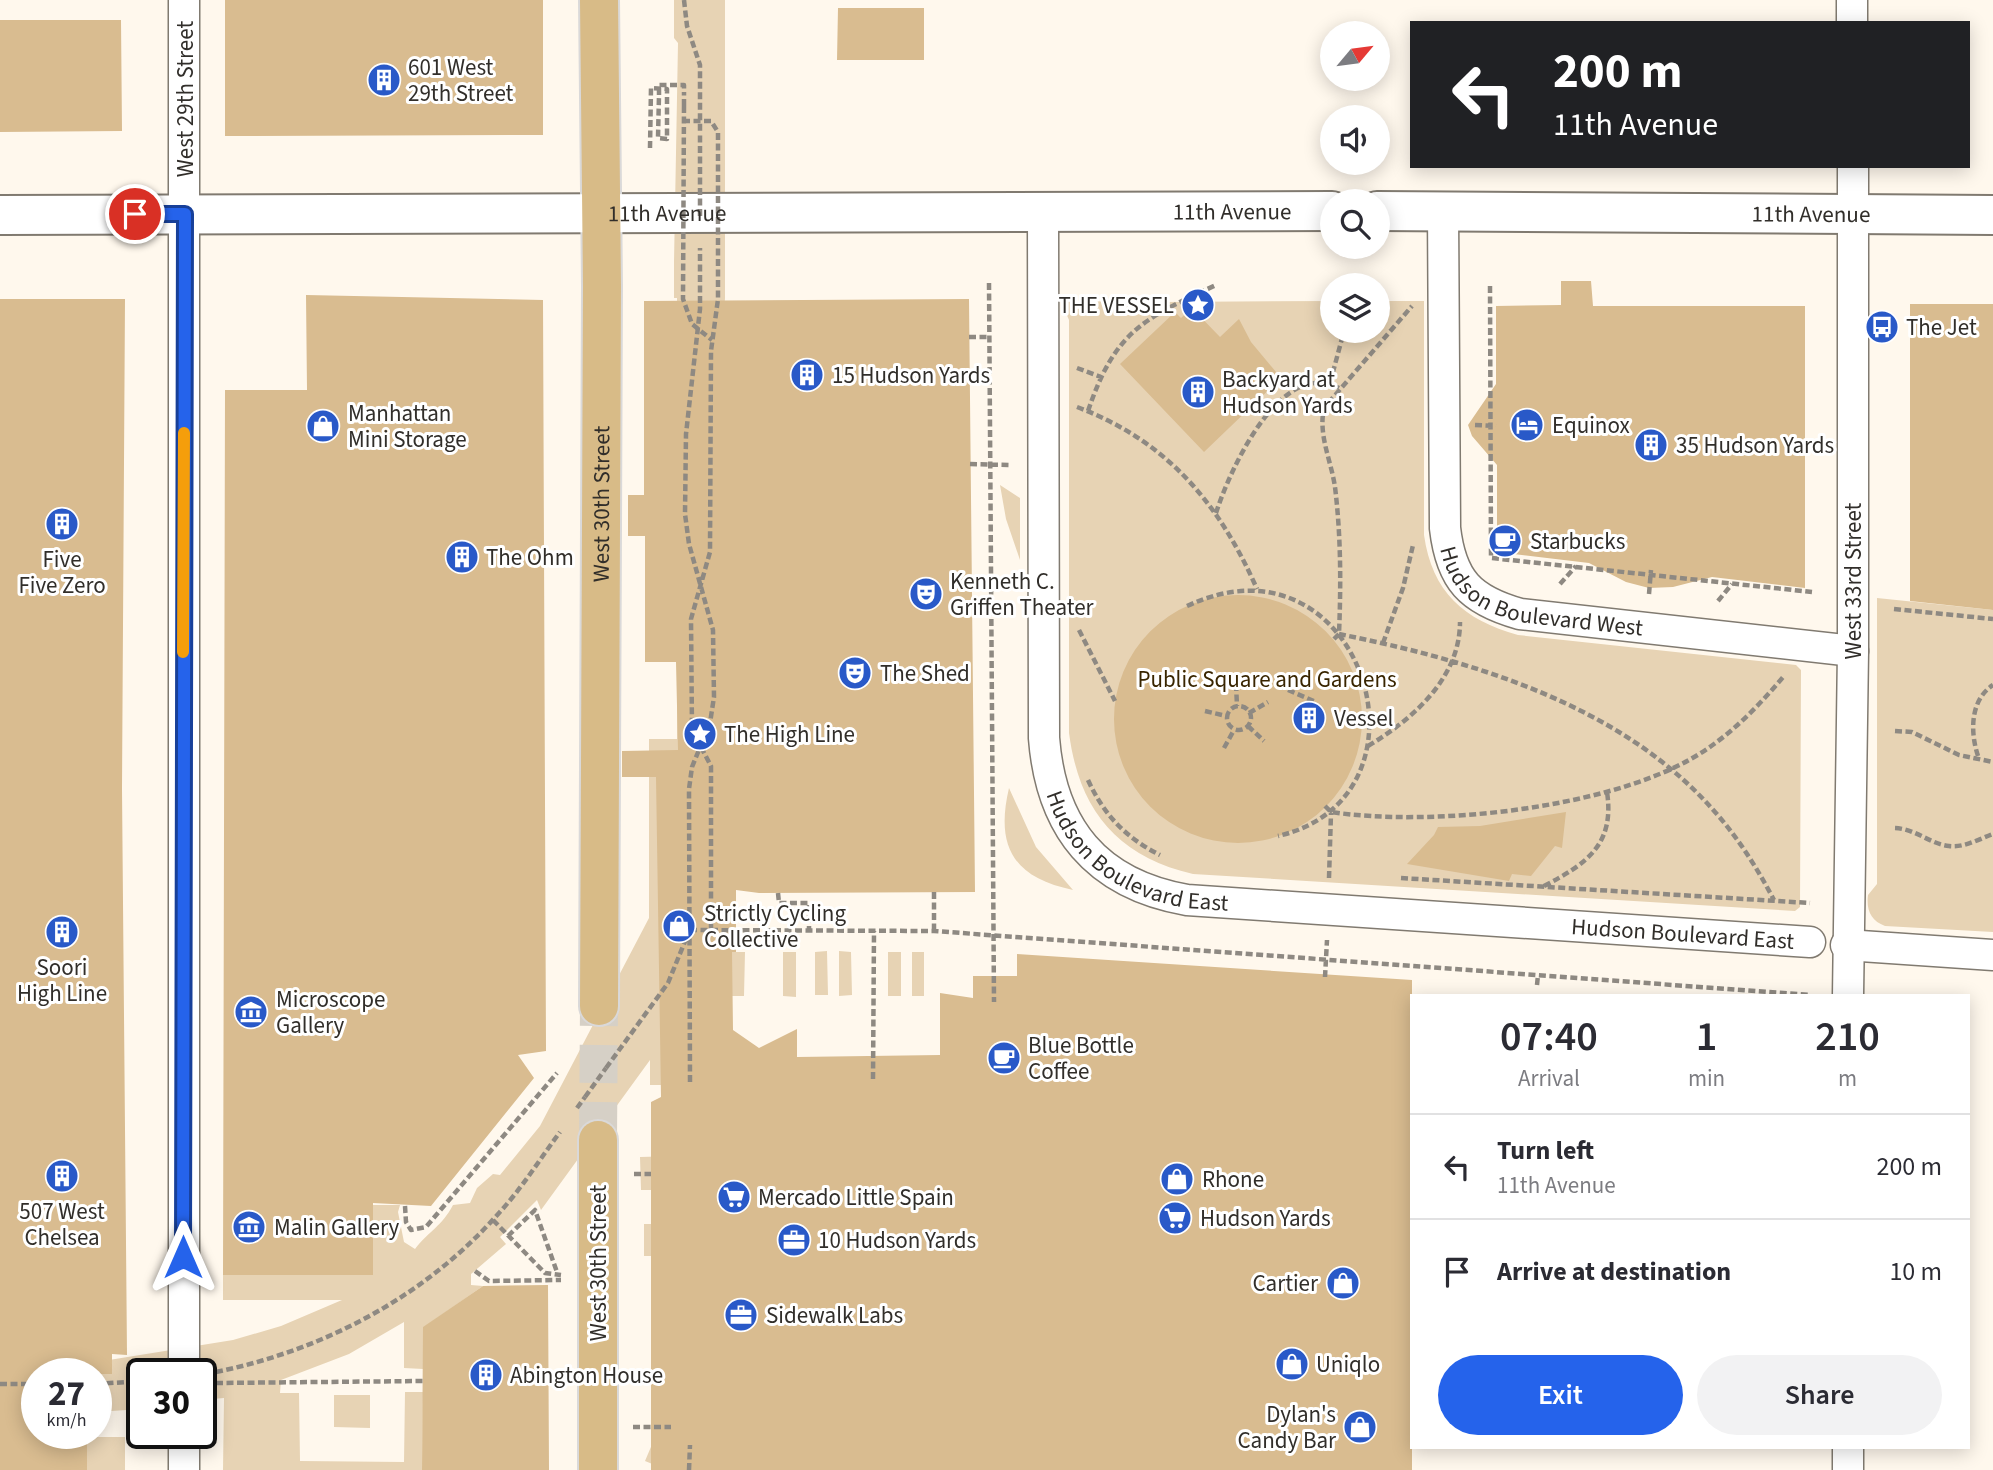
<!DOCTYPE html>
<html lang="en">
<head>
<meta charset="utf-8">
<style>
  body { margin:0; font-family:"Source Sans 3",sans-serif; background:#f2f2f3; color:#2b2b33; height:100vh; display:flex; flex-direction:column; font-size:26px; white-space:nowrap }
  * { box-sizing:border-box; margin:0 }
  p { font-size:23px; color:#7c7c81 }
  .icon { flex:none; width:38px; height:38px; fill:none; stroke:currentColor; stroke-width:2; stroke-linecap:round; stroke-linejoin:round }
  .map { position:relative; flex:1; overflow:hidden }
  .drawer { position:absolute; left:1410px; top:994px; width:560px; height:455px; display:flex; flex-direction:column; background:#fff; border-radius:0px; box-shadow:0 4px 18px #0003 }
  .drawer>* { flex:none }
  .banner { position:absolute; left:1410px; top:21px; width:560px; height:147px; border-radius:0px; box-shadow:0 4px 18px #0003; background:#202124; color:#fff; overflow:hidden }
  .needle { width:46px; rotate:61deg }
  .fabs { position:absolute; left:1320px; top:21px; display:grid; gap:14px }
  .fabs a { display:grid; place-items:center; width:70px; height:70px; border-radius:50%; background:#fff; box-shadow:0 4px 18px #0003; font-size:35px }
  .speed { position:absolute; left:21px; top:1358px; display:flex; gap:14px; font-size:35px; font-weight:700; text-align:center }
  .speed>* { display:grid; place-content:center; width:91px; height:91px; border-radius:50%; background:#fff; box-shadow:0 4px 18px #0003; line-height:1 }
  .speed small { font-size:18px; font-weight:400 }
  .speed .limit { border:4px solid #111; border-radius:10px; background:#fff; color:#111 }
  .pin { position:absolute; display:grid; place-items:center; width:60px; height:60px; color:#fff; margin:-30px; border:4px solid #fff; border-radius:50%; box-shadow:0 2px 7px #0007 }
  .me { position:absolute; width:77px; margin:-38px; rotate:0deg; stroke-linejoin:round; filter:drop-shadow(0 0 5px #0008) }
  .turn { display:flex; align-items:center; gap:24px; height:147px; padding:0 28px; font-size:32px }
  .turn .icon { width:91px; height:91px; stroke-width:2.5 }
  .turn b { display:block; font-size:49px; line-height:60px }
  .eta { display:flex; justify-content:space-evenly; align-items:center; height:119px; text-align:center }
  .eta b { font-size:42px; font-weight:600; line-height:49px }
  .button { display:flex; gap:14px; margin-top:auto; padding:14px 28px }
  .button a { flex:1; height:80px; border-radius:42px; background:#2563eb; color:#fff; font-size:28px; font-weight:600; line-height:80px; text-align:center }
  .button a+a { background:#f2f2f3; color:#2b2b33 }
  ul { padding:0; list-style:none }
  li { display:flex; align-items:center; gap:21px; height:105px; padding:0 28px; border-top:2px solid #e1e1e2 }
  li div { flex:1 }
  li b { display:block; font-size:26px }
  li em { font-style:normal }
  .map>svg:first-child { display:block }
  .green { fill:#e7d3b4 }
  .building { fill:#d9bc90 }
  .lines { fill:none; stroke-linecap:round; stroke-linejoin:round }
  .primary-tunnel { stroke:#d6d0c6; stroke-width:38; stroke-dasharray:38 19; stroke-linecap:butt }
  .street-casing { stroke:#807a70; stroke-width:33 }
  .secondary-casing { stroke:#807a70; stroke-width:42 }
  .primary-casing { stroke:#dad9d9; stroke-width:42 }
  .path { stroke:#8e8982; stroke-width:4.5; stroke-dasharray:7 3.5; stroke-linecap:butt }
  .street { stroke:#fff; stroke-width:30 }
  .secondary { stroke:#fff; stroke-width:38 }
  .primary { stroke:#d8bb87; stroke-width:38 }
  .path-bridge { stroke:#8e8982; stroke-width:4.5; stroke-dasharray:7 3.5; stroke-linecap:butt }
  .route-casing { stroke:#184099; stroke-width:18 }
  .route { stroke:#2563eb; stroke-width:12 }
  .slow { stroke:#f59e0b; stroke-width:12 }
  .labels { text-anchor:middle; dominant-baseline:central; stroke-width:6; stroke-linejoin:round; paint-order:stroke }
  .poi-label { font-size:23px; fill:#312e2a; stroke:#fff; text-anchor:start }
  .street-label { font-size:23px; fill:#312e2a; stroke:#fff }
  .park-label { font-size:23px; fill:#392500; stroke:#fff }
</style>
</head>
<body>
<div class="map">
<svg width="1993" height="1470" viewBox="0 0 1993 1470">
  <rect width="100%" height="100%" fill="#fff8ed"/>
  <path class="green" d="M674,0H725V298L667,1470L645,1461L656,1435L676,1256H644V1224H676V1190H641L640,1157L676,1156V1085H650V1060L541,1210L537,1200L500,1237L506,1244L471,1274V1285L483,1286L424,1327L423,1369L404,1368V1322L349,1354L281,1380L280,1393H299L300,1461L404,1462L405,1392H423L422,1470H223L224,1398L201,1400V1374H142V1409L96,1412V1374L0,1367L109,1360L233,1340L281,1326L342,1300H223V1275H372L373,1205H400L398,1212L404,1242L415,1249C429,1231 442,1226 453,1205L470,1203L477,1188L493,1174L500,1175L540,1126L649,918V739H677V298H674V262L678,43L674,38Z
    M1169,299L1165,302L1332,301V331H1377V301H1424V535C1432,592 1464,620 1518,635L1796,665L1801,670L1800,907L1795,911L1193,874C1116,856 1079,809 1069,733V320L1063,306L1069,301L1154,302Z
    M1000,485L1020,498V560L1006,519Z
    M1877,598L1993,610V932L1885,926C1871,921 1866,910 1868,895L1877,884Z
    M1009,788L1036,847L1073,890C1014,878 995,847 1009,788Z
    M827,951L828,995H815V952Z
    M839,951L851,952L852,995L839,996Z
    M732,952H745L744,996H732Z
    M783,952H796V997L783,996Z
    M888,952H901V996H888Z
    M912,952H924V996H912Z
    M334,1395H370V1428L334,1427Z
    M87,1437H125V1470H87Z"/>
  <path class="building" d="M225,0H543V135L225,136Z
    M838,8H924V60H837Z
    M0,20H121L122,131L0,132Z
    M1561,281H1591L1593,306H1805V588L1712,577L1673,587L1649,588L1626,582L1589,563L1497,552V465L1472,436L1468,425L1496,384V306L1561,305Z
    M306,295L543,300L546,1051L518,1055L534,1078L431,1206L373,1203V1275H223L225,390H307Z
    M0,299H125L122,789L127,1355L112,1354V1374H37V1433H87V1470H0Z
    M969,299L975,892L759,893L736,890V952H732L733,1030L759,1048L797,1029V1057L940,1055V993L973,998V976H1017V954L1412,980V1470H651V1102L661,1097L656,777H622V751L678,750L676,662H645V536H628V495H644V301Z
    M1910,304H1993V610L1910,601Z
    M1192,308L1220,337L1239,319L1251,342L1281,378L1204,452L1120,364L1175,312L1181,318Z
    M1114 719a124 124 0 1 1 248 0a124 124 0 1 1-248 0Z
    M1566,812L1562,848L1555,846L1531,876L1512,874L1509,881L1407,864L1434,835L1438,827L1480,826Z
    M548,1285L549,1470H422L423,1327L483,1286Z"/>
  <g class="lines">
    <path class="primary-tunnel" d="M598,1140L599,1006"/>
    <defs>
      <g id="street">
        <path d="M1852,0V23"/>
        <path id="s1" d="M1043,211L1044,738C1051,828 1096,884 1187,900L1810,942"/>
        <path id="s2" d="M1443,211L1445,528C1451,580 1470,600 1520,614L1853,651"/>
        <path d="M1846,945L1993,955"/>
        <path id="s3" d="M1848,996L1853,651V166"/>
        <path d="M184,1374V0"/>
        <path d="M184,1433V1470"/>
        <path d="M1848,1470V1447"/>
      </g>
      <g id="secondary">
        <path id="s4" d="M1377,211L1993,215"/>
        <path id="s5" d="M0,215L1332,211"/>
      </g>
      <g id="primary">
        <path id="s6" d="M599,1006L602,286L599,0"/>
        <path d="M598,1140V1470"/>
      </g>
    </defs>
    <use href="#street" class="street-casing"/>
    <use href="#secondary" class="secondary-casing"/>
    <use href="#primary" class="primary-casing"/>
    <path class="path" d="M684,0L687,26L700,65V132
      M684,106V93
      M650,148L651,88L667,89V139L658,138L659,95
      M989,283L994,1002
      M1490,286L1491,558L1812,592
      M969,337H990
      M1077,368L1101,377
      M1330,383L1344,331
      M1077,407C1167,441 1219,503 1257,589
      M1088,411C1115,331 1143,319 1216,285
      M1475,425L1496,426
      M970,464L1011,465
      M1216,513C1229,472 1280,357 1339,388
      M1560,584L1576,566
      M1649,594L1651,570
      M1718,601L1732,584
      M1187,606C1361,524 1447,797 1278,836
      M1894,609L1993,619
      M1079,630L1115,701
      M1339,634C1473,661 1622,705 1715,812C1739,839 1757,868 1774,900
      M1334,639L1339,634C1341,585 1341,536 1335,487C1331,460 1318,435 1324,408L1412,306
      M1383,643L1403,588L1413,545
      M1236,684L1237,706
      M1288,690L1316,702
      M1227 718a12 12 0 1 1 24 0a12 12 0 1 1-24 0Z
      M1205,711L1226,716
      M1249,713L1268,702
      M1248,726L1264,741
      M1895,731L1912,732L1959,755L1993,762
      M1368,746C1413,719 1460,678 1460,622
      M1224,748L1234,730
      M1978,756C1970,732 1970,700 1993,685
      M1088,780C1104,815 1126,838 1160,855
      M1325,806L1331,812C1431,827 1601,809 1689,760C1727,739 1757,708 1784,676
      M1895,828C1916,829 1930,844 1949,846C1964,848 1979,839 1993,834
      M1329,878L1331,813
      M1401,878L1810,903
      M1544,886C1586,864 1615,845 1607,792
      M934,892V931
      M778,893L779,903H809V930
      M690,930L934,931L1810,995
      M711,930V766L692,730L691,619L710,552L711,351
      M1325,977L1327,940
      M1537,985L1538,975
      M606,1068L668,983L688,934
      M873,1079L874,931
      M690,1082L689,789L692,767L710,723L714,697L713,630L689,544L685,514L686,434L700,309V248
      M577,1108L585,1097
      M634,1174H651
      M405,1206L406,1222L411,1230L426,1227L557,1073
      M493,1220L545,1273L561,1275
      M508,1236L535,1210L558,1275
      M475,1271L489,1281L561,1280
      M216,1372C324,1350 426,1296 499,1213C522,1188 540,1159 560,1132
      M216,1383L423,1381
      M0,1384H37
      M96,1384L142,1381
      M633,1427H671
      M689,1470L690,1445"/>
    <use href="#street" class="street"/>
    <use href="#secondary" class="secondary"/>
    <use href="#primary" class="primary"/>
    <path class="path-bridge" d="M659,95V85H684V93
      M684,106L683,299L692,324L712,340
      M683,121H711L718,132V299L711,351
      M700,216V132
      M585,1097L606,1068"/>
  </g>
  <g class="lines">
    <defs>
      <path id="route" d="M135,214H185L183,1257"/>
    </defs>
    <use href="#route" class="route-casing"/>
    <use href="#route" class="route"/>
    <path class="slow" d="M183,652L184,433"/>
  </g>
  <defs>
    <symbol id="building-disc" viewBox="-11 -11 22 22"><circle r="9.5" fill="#2959c8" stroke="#fff"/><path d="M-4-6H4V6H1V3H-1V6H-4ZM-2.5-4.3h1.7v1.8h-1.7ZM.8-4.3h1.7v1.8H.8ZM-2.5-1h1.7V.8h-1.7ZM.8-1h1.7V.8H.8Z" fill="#fff"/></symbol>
    <symbol id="sight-disc" viewBox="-11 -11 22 22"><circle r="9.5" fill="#2959c8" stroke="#fff"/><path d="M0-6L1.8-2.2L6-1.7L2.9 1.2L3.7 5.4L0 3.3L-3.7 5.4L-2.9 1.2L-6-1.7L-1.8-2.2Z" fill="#fff"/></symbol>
    <symbol id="bus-disc" viewBox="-11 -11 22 22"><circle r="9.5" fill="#2959c8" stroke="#fff"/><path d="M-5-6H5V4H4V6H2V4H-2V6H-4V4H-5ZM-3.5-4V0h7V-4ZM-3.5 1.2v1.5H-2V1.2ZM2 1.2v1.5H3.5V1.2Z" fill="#fff"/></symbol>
    <symbol id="hotel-disc" viewBox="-11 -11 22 22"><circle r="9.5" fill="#2959c8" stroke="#fff"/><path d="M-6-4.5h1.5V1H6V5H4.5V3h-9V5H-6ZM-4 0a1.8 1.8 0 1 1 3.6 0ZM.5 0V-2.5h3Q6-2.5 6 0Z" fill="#fff"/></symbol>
    <symbol id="shop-disc" viewBox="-11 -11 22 22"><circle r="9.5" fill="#2959c8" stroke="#fff"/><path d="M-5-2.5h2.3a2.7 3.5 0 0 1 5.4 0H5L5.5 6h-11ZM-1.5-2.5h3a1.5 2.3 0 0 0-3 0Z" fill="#fff"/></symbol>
    <symbol id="cafe-disc" viewBox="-11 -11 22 22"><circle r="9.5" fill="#2959c8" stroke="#fff"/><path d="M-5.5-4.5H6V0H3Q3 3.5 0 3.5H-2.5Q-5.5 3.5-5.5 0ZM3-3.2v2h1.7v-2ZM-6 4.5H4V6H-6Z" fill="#fff"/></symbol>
    <symbol id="theatre-disc" viewBox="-11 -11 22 22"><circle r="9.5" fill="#2959c8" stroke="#fff"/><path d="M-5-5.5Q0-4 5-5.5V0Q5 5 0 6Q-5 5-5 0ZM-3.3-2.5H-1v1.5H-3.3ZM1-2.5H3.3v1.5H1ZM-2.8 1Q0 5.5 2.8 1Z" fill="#fff"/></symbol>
    <symbol id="museum-disc" viewBox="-11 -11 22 22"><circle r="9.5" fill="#2959c8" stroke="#fff"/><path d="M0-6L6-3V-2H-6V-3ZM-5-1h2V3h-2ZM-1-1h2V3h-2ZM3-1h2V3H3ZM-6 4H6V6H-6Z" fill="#fff"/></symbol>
    <symbol id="supermarket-disc" viewBox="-11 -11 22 22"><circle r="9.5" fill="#2959c8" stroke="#fff"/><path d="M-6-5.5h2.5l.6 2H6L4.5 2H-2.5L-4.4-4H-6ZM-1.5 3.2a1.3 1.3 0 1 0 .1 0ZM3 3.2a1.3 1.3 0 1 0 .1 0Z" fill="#fff"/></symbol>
    <symbol id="office-disc" viewBox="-11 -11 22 22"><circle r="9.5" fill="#2959c8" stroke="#fff"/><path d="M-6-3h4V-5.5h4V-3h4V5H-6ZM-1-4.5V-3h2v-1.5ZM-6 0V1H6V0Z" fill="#fff"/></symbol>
  </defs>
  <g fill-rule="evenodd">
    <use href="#building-disc" x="365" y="61" width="38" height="38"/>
    <use href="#sight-disc" x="1179" y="286" width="38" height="38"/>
    <use href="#bus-disc" x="1863" y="308" width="38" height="38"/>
    <use href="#building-disc" x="788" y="356" width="38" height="38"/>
    <use href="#building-disc" x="1179" y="373" width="38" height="38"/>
    <use href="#hotel-disc" x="1508" y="406" width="38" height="38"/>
    <use href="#shop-disc" x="304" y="407" width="38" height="38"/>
    <use href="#building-disc" x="1632" y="426" width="38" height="38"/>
    <use href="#building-disc" x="43" y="505" width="38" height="38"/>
    <use href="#cafe-disc" x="1486" y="522" width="38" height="38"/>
    <use href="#building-disc" x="443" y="538" width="38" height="38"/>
    <use href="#theatre-disc" x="907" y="575" width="38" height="38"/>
    <use href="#theatre-disc" x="836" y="654" width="38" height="38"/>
    <use href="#building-disc" x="1290" y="699" width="38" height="38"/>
    <use href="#sight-disc" x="681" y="715" width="38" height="38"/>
    <use href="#shop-disc" x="660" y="907" width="38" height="38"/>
    <use href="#building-disc" x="43" y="913" width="38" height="38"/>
    <use href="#museum-disc" x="232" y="993" width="38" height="38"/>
    <use href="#cafe-disc" x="985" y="1039" width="38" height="38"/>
    <use href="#building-disc" x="43" y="1157" width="38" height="38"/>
    <use href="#shop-disc" x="1158" y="1160" width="38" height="38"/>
    <use href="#supermarket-disc" x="715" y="1178" width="38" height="38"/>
    <use href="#supermarket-disc" x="1156" y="1199" width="38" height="38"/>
    <use href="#museum-disc" x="230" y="1208" width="38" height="38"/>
    <use href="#office-disc" x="775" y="1221" width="38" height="38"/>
    <use href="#shop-disc" x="1324" y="1264" width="38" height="38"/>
    <use href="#office-disc" x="722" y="1296" width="38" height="38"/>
    <use href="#shop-disc" x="1273" y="1345" width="38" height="38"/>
    <use href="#building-disc" x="467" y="1356" width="38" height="38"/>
    <use href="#shop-disc" x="1341" y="1408" width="38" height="38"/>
  </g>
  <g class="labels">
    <g class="poi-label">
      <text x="408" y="67">601 West<tspan x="408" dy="26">29th Street</tspan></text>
      <text x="1174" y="305" text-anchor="end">THE VESSEL</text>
      <text x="1906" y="327">The Jet</text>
      <text x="832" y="375">15 Hudson Yards</text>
      <text x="1222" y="379">Backyard at<tspan x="1222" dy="26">Hudson Yards</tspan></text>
      <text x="348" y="413">Manhattan<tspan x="348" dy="26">Mini Storage</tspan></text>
      <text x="1552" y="425">Equinox</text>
      <text x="1676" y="445">35 Hudson Yards</text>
      <text x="1530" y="541">Starbucks</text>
      <text x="486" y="557">The Ohm</text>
      <text x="62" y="559" text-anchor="middle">Five<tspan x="62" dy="26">Five Zero</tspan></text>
      <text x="950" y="581">Kenneth C.<tspan x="950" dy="26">Griffen Theater</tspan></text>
      <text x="880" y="673">The Shed</text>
      <text x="1334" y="718">Vessel</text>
      <text x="724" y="734">The High Line</text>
      <text x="704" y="913">Strictly Cycling<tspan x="704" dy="26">Collective</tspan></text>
      <text x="62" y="967" text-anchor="middle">Soori<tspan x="62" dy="26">High Line</tspan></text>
      <text x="276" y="999">Microscope<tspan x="276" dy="26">Gallery</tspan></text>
      <text x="1028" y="1045">Blue Bottle<tspan x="1028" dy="26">Coffee</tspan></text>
      <text x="1202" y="1179">Rhone</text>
      <text x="758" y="1197">Mercado Little Spain</text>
      <text x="62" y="1211" text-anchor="middle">507 West<tspan x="62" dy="26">Chelsea</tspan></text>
      <text x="1200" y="1218">Hudson Yards</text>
      <text x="274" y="1227">Malin Gallery</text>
      <text x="818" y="1240">10 Hudson Yards</text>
      <text x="1318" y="1283" text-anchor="end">Cartier</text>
      <text x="766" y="1315">Sidewalk Labs</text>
      <text x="1316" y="1364">Uniqlo</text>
      <text x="510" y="1375">Abington House</text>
      <text x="1336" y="1414" text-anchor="end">Dylan's<tspan x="1336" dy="26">Candy Bar</tspan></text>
    </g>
    <g class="street-label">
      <text transform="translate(185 99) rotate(-90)">West 29th Street</text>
      <text stroke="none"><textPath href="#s5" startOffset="1232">11th Avenue</textPath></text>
      <text stroke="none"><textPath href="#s4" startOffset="434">11th Avenue</textPath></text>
      <text stroke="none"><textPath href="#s5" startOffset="667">11th Avenue</textPath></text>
      <text stroke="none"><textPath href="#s6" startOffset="502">West 30th Street</textPath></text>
      <text stroke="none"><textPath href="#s3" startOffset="415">West 33rd Street</textPath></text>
      <text stroke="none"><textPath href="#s2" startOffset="450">Hudson Boulevard West</textPath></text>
      <text stroke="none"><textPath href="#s1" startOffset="693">Hudson Boulevard East</textPath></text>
      <text stroke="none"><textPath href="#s1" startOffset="1260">Hudson Boulevard East</textPath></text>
      <text transform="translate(598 1263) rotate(-90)">West 30th Street</text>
    </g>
    <g class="park-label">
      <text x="1267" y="679">Public Square and Gardens</text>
    </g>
  </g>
</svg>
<div class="fabs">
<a><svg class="needle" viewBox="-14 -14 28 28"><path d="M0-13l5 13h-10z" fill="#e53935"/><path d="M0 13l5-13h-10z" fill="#7c7c81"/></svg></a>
<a><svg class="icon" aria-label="sound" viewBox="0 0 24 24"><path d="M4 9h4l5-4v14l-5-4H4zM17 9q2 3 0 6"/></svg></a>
<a><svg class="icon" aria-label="search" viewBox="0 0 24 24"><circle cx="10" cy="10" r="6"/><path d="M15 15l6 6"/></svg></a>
<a><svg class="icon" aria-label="layers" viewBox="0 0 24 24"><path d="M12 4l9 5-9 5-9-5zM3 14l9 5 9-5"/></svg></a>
</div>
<div class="speed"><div>27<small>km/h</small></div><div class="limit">30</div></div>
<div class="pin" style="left:135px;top:214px;background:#d93025"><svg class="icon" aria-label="arrive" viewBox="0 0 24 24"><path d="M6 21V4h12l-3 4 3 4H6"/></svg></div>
<svg class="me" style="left:183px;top:1257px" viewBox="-20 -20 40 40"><path d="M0-17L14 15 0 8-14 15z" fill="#2563eb" stroke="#fff" stroke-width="4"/></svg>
<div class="banner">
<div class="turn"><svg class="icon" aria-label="left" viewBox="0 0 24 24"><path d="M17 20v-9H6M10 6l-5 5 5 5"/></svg><div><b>200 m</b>11th Avenue</div></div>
</div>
<section class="drawer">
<div class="eta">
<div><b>07:40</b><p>Arrival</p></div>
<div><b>1</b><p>min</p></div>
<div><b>210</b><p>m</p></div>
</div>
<ul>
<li><svg class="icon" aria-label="left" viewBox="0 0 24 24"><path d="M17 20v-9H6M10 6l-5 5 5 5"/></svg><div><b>Turn left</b><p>11th Avenue</p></div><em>200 m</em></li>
<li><svg class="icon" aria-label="arrive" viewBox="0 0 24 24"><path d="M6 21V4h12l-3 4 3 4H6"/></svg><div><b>Arrive at destination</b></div><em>10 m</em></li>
</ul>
<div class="button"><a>Exit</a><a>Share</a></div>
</section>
</div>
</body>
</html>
